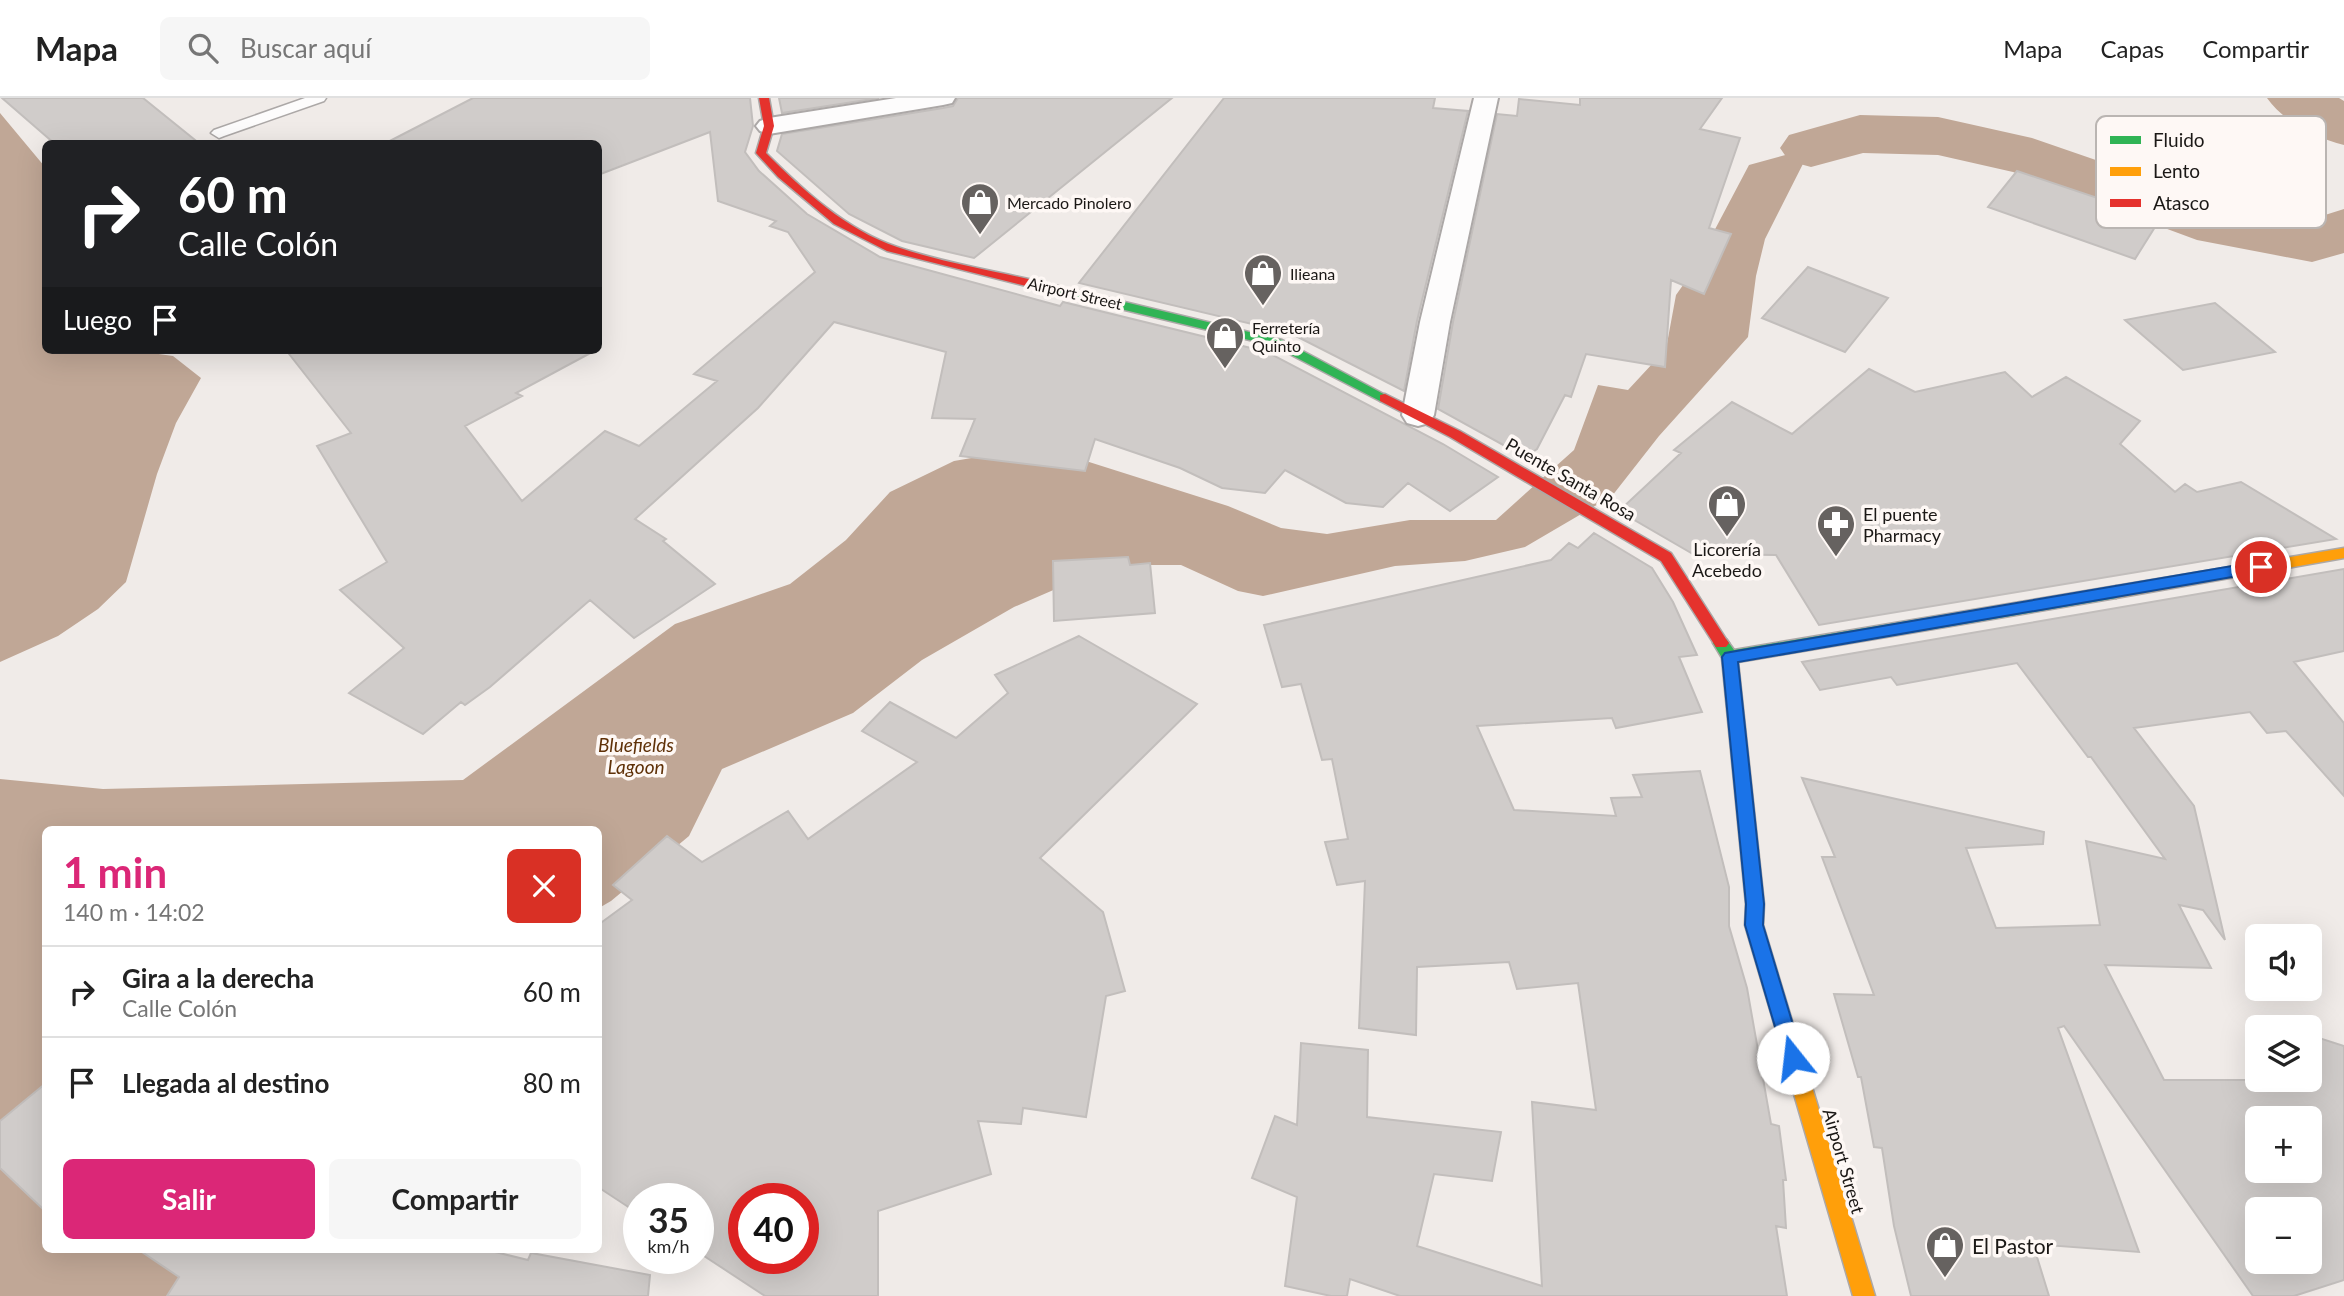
<!DOCTYPE html>
<html lang="es">
<head>
<meta charset="utf-8">
<style>
  body { margin:0; font-family:Lato,sans-serif; background:#f6f6f6; color:#222; height:100vh; display:flex; flex-direction:column; font-size:26px; white-space:nowrap }
  * { box-sizing:border-box; margin:0 }
  p { font-size:23px; color:#767676 }
  .icon { flex:none; width:38px; height:38px; fill:none; stroke:currentColor; stroke-width:2; stroke-linecap:round; stroke-linejoin:round }
  .map { position:relative; flex:1; overflow:hidden }
  .side { position:absolute; left:42px; top:728px; width:560px; height:427px; display:flex; flex-direction:column; background:#fff; border-radius:10px; box-shadow:0 7px 28px #0002 }
  .side>* { flex:none }
  .banner { position:absolute; left:42px; top:42px; width:560px; height:214px; border-radius:10px; box-shadow:0 7px 28px #0002; background:#202124; color:#fff; overflow:hidden }
  .controls { position:absolute; left:2245px; top:826px; display:grid; gap:14px }
  .controls a { display:grid; place-items:center; width:77px; height:77px; border-radius:10px; background:#fff; box-shadow:0 7px 28px #0002; font-size:35px }
  .speed { position:absolute; left:623px; top:1085px; display:flex; gap:14px; font-size:35px; font-weight:700; text-align:center }
  .speed>* { display:grid; place-content:center; width:91px; height:91px; border-radius:50%; background:#fff; box-shadow:0 7px 28px #0002; line-height:1 }
  .speed small { font-size:18px; font-weight:400 }
  .speed .limit { border:10px solid #d22; background:#fff; color:#111 }
  .pin { position:absolute; display:grid; place-items:center; width:60px; height:60px; color:#fff; margin:-30px; border:4px solid #fff; border-radius:50%; box-shadow:0 2px 7px #0007 }
  .me { position:absolute; width:77px; margin:-38px; rotate:344deg; stroke-linejoin:round; filter:drop-shadow(0 0 5px #0008) }
  .turn { display:flex; align-items:center; gap:24px; height:147px; padding:0 21px; font-size:32px }
  .turn .icon { width:91px; height:91px; stroke-width:2.5 }
  .turn b { display:block; font-size:49px; line-height:60px }
  .then { display:flex; align-items:center; height:66px; padding:0 21px; background:#0003; gap:14px; font-size:26px }
  .round { display:grid; place-items:center; flex:none; width:74px; height:74px; border-radius:10px; background:#f6f6f6 }
  .overview { display:flex; align-items:center; justify-content:space-between; height:119px; padding:0 21px }
  h1 { font-size:42px; font-weight:700; line-height:52px; color:#db2777 }
  .cta { display:flex; gap:14px; margin-top:auto; padding:14px 21px }
  .cta a { flex:1; height:80px; border-radius:10px; background:#db2777; color:#fff; font-size:28px; font-weight:700; line-height:80px; text-align:center }
  .cta a+a { background:#f6f6f6; color:#222 }
  ul { padding:0; list-style:none }
  li { display:flex; align-items:center; gap:21px; height:91px; padding:0 21px; border-top:2px solid #e0e0e0 }
  li div { flex:1 }
  li b { display:block; font-size:26px }
  li em { font-style:normal }
  header { display:flex; align-items:center; gap:42px; box-sizing:border-box; height:98px; padding:0 35px; background:#fff; border-bottom:2px solid #e0e0e0 }
  header strong { font-size:33px }
  nav { display:flex; gap:38px; margin-inline-start:auto; font-size:24px }
  .search { width:490px; height:63px; background:#f6f6f6; display:flex; align-items:center; gap:18px; box-sizing:border-box; padding:0 24px; border-radius:10px; color:#767676; font-size:26px }
  .map>svg:first-child { display:block }
  .water { fill:#c0a796 }
  .lines { fill:none; stroke-linecap:round; stroke-linejoin:round }
  .river { fill:#c0a796; fill-rule:evenodd }
  .building { fill:#d0ccca; stroke:#c2bebc; stroke-width:2; fill-rule:evenodd }
  .lane-casing { stroke:#aca8a7; stroke-width:3 }
  .street-casing { stroke:#aca8a7; stroke-width:4 }
  .fast-casing { stroke:#aca8a7; stroke-width:3 }
  .slow-casing { stroke:#aca8a7; stroke-width:3 }
  .jam-casing { stroke:#aca8a7; stroke-width:3 }
  .lane { fill:#fdfcfc; fill-rule:evenodd }
  .street { fill:#fdfcfc; fill-rule:evenodd }
  .fast { fill:#30b455; fill-rule:evenodd }
  .slow { fill:#ff9f0a; fill-rule:evenodd }
  .jam { fill:#e5322d; fill-rule:evenodd }
  .route { fill:#1a73e8; stroke:#114b97; stroke-width:2 }
  .labels { text-anchor:middle; dominant-baseline:central; stroke-width:7; stroke-linejoin:round; paint-order:stroke }
  .far-poi-label { font-size:16px; fill:#1b1816; stroke:#fef8f5; text-anchor:start }
  .far-street-label { font-size:16px; fill:#1b1816; stroke:#fef8f5 }
  .street-label { font-size:18px; fill:#1b1816; stroke:#fef8f5 }
  .poi-label { font-size:18px; fill:#1b1816; stroke:#fef8f5; text-anchor:start }
  .water-label { font-size:19px; font-style:italic; fill:#5f3108; stroke:#fef8f5 }
  .near-poi-label { font-size:21px; fill:#1b1816; stroke:#fef8f5; text-anchor:start }
  .key { fill:#fef8f5; stroke:#bab5b2; stroke-width:2 }
  .key-label { font-size:19px; fill:#1b1816 }
</style>
</head>
<body>
<header>
<strong>Mapa</strong>
<div class="search"><svg class="icon" aria-label="search" viewBox="0 0 24 24"><circle cx="10" cy="10" r="6"/><path d="M15 15l6 6"/></svg>Buscar aquí</div>
<nav><a>Mapa</a><a>Capas</a><a>Compartir</a></nav>
</header>
<div class="map">
<svg width="2344" height="1198" viewBox="0 0 2344 1198">
  <rect width="100%" height="100%" fill="#f0ebe8"/>
  <path class="water" d="M0,15L45,69L46,252H130L173,258L201,280L176,325L157,376L126,484L98,511L58,538L0,564Z
    M1811,50L1765,141L1756,178L1748,239L1659,338L1612,398L1525,449L1465,463L1395,468L1263,498L1238,493L1181,467H1111L1014,509L922,562L853,615L722,671L689,738L611,803L599,810L598,732H46V1152H234L193,1198H0V681L103,691L463,682L675,526L790,486L846,442L890,394L954,363L1018,352L1067,357L1228,408L1281,430L1327,436L1410,422H1496L1574,352L1598,287L1628,292L1666,251L1676,197L1693,173L1749,67Z"/>
  <g class="lines">
    <path class="river" d="M2267,0H2339L2344,3V47C2316,40 2284,24 2267,0Z
      M1860,17L1938,19L2032,40L2235,110L2306,123L2344,111V155L2312,164L2197,142L2013,74L1938,57L1863,55L1811,69L1789,63L1780,50L1789,37Z"/>
  </g>
  <path class="building" d="M2,0H143L200,46H55Z
    M473,0H750L753,28L745,54L759,73L807,116L880,159L1060,208L1063,204L1267,254L1443,346L1498,379L1450,413L1408,385L1383,409L1346,405L1285,372L1265,395L1222,390L1180,370L1095,341L1085,373L960,358L975,321L932,320L946,254L834,224L758,310L635,421L666,441L663,443L715,486L634,540L590,502L490,589L465,607L461,604L423,636L349,595L404,550L340,492L387,464L317,348L351,335L286,252H596L516,295L522,298L465,328L522,403L605,333L639,348L717,283L694,276L815,174L788,134L770,128L776,123L718,103L710,34L598,77V46H384Z
    M779,0H879L782,15Z
    M958,0H1172L974,160L902,143L849,116L777,53L782,36L943,10L953,8Z
    M1224,0H1435L1433,10L1468,13L1417,223L1404,293L1290,235L1079,185Z
    M1580,0H1722L1700,31L1740,40L1709,130L1731,136L1704,196L1671,182L1665,269L1586,256L1571,299L1565,297L1537,351L1525,359L1438,311L1453,224L1497,16L1517,18L1519,1L1580,7Z
    M2017,73L2160,121L2135,161L1988,109Z
    M1808,169L1888,200L1845,254L1762,220Z
    M2215,205L2275,254L2183,272L2125,222Z
    M1869,271L1915,294L2005,274L2032,299L2066,279L2140,323L2120,346L2175,394L2185,386L2197,394L2241,384L2336,441L1819,527L1776,457L1693,456L1619,413L1681,355L1674,352L1732,304L1792,336Z
    M1594,435L1652,470L1673,504L1697,557L1679,559L1702,614L1616,630L1612,620L1477,628L1514,712L1616,718L1611,700L1642,699L1633,677L1700,673L1729,789V828L1747,890L1771,1026L1779,1028L1786,1082H1783L1786,1130L1776,1128L1787,1198H1400L1350,1181L1347,1198H1331L1285,1188L1297,1099L1252,1080L1275,1018L1297,1027L1301,945L1368,952L1367,1019L1501,1034L1492,1083L1434,1076L1417,1148L1542,1188L1532,1004L1596,1012L1578,885L1517,891L1509,864L1417,869L1416,937L1359,930L1365,783L1337,787L1325,744L1348,741L1332,661L1322,662L1301,586L1282,589L1264,527L1551,462L1569,445L1578,450Z
    M1128,459L1130,467L1150,465L1155,515L1054,523L1053,463Z
    M2344,471V553L2294,564L2344,625V698L2286,633L2267,635L2250,614L2134,630L2194,708L2225,842L2203,812L2179,807L2211,870L2105,867L2164,982H2310V937L2344,948V1182L2294,1198H2253L2064,928L2058,930L2139,1154L2033,1146L2049,1198H1911L1894,1128L1882,1050L1874,1049L1861,979H1858L1834,896L1874,897L1822,759H1835L1802,680L2044,734L2043,746L1966,750L1996,830L2100,827L2086,743L2165,761L2091,659H2088L2017,565L1897,587L1891,579L1820,592L1802,564ZM2258,1020H2310V1073H2258ZM2258,1111H2310V1164H2258Z
    M1079,538L1197,606L1040,760L1103,814L1125,893L1106,898L1086,1019L1023,1010L1021,1026L978,1023L991,1076L878,1113V1198H765L698,1154V1101H639V1116L598,1089V827L632,802L613,787L667,738L702,764L788,713L808,741L917,664L862,633L890,604L956,640L1008,595L995,577ZM744,1101H803V1160H744Z
    M46,985V1114L0,1070V1023Z
    M139,1152H487L528,1162L531,1155L650,1177L648,1198H167L179,1179Z"/>
  <g class="lines">
    <defs>
      <path id="lane" d="M305,0H326L324,3L224,38L219,40L211,35L214,32Z"/>
      <path id="street" d="M896,0H955L952,5L943,7L769,36L760,33L756,28L760,23L769,20Z
        M1474,0H1498L1450,224L1434,317L1429,325L1418,328L1407,325L1402,317L1420,224Z"/>
      <path id="fast" d="M1050,186L1282,242L1391,300L1385,304L1380,303L1274,248L1046,193L1044,190Z
        M2116,488L2123,494L2116,500L1738,564L1764,806L1763,827L1809,979L1806,986L1799,988L1792,986L1745,827L1746,806L1722,560L1713,545L1716,541H1726L1734,552Z"/>
      <path id="slow" d="M2344,450V460L2116,500L2109,494L2116,488Z
        M1799,970L1806,972L1809,979L1875,1198H1853L1789,979L1792,972Z"/>
      <path id="jam" d="M759,0H769L774,28L766,55C803,92 846,132 897,149C947,166 1002,174 1054,187L1056,190L1050,194L887,153L834,126L778,79L756,55L764,28Z
        M1385,296L1460,333L1671,455L1726,541L1729,545L1726,549H1716L1661,463L1450,339L1380,303V297Z"/>
    </defs>
    <use href="#lane" class="lane-casing"/>
    <use href="#street" class="street-casing"/>
    <use href="#fast" class="fast-casing"/>
    <use href="#slow" class="slow-casing"/>
    <use href="#jam" class="jam-casing"/>
    <use href="#lane" class="lane"/>
    <use href="#street" class="street"/>
    <use href="#fast" class="fast"/>
    <use href="#slow" class="slow"/>
    <use href="#jam" class="jam"/>
  </g>
  <path class="route" d="M2261,463L2269,469L2261,474L1738,564L1764,806L1763,827L1803,960L1800,966L1793,969L1786,966L1745,827L1746,806L1722,559L1725,555Z"/>
  <defs>
    <symbol id="shop-pin" viewBox="-11 -11 22 30"><path d="M0 17L-7.5 6A9.5 9.5 0 1 1 7.5 6Z" fill="#666260" stroke="#fef8f5"/><path d="M-5-2.5h2.3a2.7 3.5 0 0 1 5.4 0H5L5.5 6h-11ZM-1.5-2.5h3a1.5 2.3 0 0 0-3 0Z" fill="#fff"/></symbol>
    <symbol id="pharmacy-pin" viewBox="-11 -11 22 30"><path d="M0 17L-7.5 6A9.5 9.5 0 1 1 7.5 6Z" fill="#666260" stroke="#fef8f5"/><path d="M-2-6h4v4h4v4h-4v4h-4v-4h-4v-4h4Z" fill="#fff"/></symbol>
  </defs>
  <g fill-rule="evenodd">
    <use href="#shop-pin" x="958" y="82" width="44" height="60"/>
    <use href="#shop-pin" x="1241" y="153" width="44" height="60"/>
    <use href="#shop-pin" x="1203" y="216" width="44" height="60"/>
    <use href="#shop-pin" x="1705" y="384" width="44" height="60"/>
    <use href="#pharmacy-pin" x="1814" y="404" width="44" height="60"/>
    <use href="#shop-pin" x="1923" y="1125" width="44" height="60"/>
  </g>
  <g class="labels">
    <g class="far-poi-label">
      <text x="1007" y="104">Mercado Pinolero</text>
      <text x="1290" y="175">Ilieana</text>
      <text x="1252" y="229">Ferretería<tspan x="1252" dy="18">Quinto</tspan></text>
    </g>
    <g class="far-street-label">
      <text transform="translate(1075 195) rotate(13)">Airport Street</text>
    </g>
    <g class="street-label">
      <text transform="translate(1571 381) rotate(30)">Puente Santa Rosa</text>
      <text transform="translate(1844 1063) rotate(74)">Airport Street</text>
    </g>
    <g class="poi-label">
      <text x="1863" y="416">El puente<tspan x="1863" dy="21">Pharmacy</tspan></text>
      <text x="1727" y="451" text-anchor="middle">Licorería<tspan x="1727" dy="21">Acebedo</tspan></text>
    </g>
    <g class="water-label">
      <text x="636" y="646">Bluefields<tspan x="636" dy="22">Lagoon</tspan></text>
    </g>
    <g class="near-poi-label">
      <text x="1972" y="1147">El Pastor</text>
    </g>
  </g>
  <rect x="2096" y="18" width="230" height="112" rx="10" class="key"/>
  <rect x="2110" y="38" width="31" height="8" fill="#30b455"/>
  <rect x="2110" y="69" width="31" height="9" fill="#ff9f0a"/>
  <rect x="2110" y="101" width="31" height="8" fill="#e5322d"/>
  <g class="key-label">
    <text x="2153" y="49">Fluido</text>
    <text x="2153" y="80">Lento</text>
    <text x="2153" y="112">Atasco</text>
  </g>
</svg>
<div class="controls">
<a><svg class="icon" aria-label="sound" viewBox="0 0 24 24"><path d="M4 9h4l5-4v14l-5-4H4zM17 9q2 3 0 6"/></svg></a>
<a><svg class="icon" aria-label="layers" viewBox="0 0 24 24"><path d="M12 4l9 5-9 5-9-5zM3 14l9 5 9-5"/></svg></a>
<a>+</a>
<a>−</a>
</div>
<div class="speed"><div>35<small>km/h</small></div><div class="limit">40</div></div>
<div class="pin" style="left:2261px;top:469px;background:#d93025"><svg class="icon" aria-label="arrive" viewBox="0 0 24 24"><path d="M6 21V4h12l-3 4 3 4H6"/></svg></div>
<svg class="me" style="left:1793px;top:960px" viewBox="-20 -20 40 40"><circle r="19" fill="#fff"/><path d="M0-13L10 11 0 6-10 11z" fill="#1a73e8"/></svg>
<div class="banner">
<div class="turn"><svg class="icon" aria-label="right" viewBox="0 0 24 24"><path d="M7 20v-9h11M14 6l5 5-5 5"/></svg><div><b>60 m</b>Calle Colón</div></div>
<div class="then">Luego<svg class="icon" aria-label="arrive" viewBox="0 0 24 24"><path d="M6 21V4h12l-3 4 3 4H6"/></svg></div>
</div>
<section class="side">
<div class="overview"><div><h1>1 min</h1><p>140 m · 14:02</p></div><a class="round" style="background:#d93025;color:#fff"><svg class="icon" aria-label="close" viewBox="0 0 24 24"><path d="M6 6l12 12M18 6L6 18"/></svg></a></div>
<ul>
<li><svg class="icon" aria-label="right" viewBox="0 0 24 24"><path d="M7 20v-9h11M14 6l5 5-5 5"/></svg><div><b>Gira a la derecha</b><p>Calle Colón</p></div><em>60 m</em></li>
<li><svg class="icon" aria-label="arrive" viewBox="0 0 24 24"><path d="M6 21V4h12l-3 4 3 4H6"/></svg><div><b>Llegada al destino</b></div><em>80 m</em></li>
</ul>
<div class="cta"><a>Salir</a><a>Compartir</a></div>
</section>
</div>
</body>
</html>
